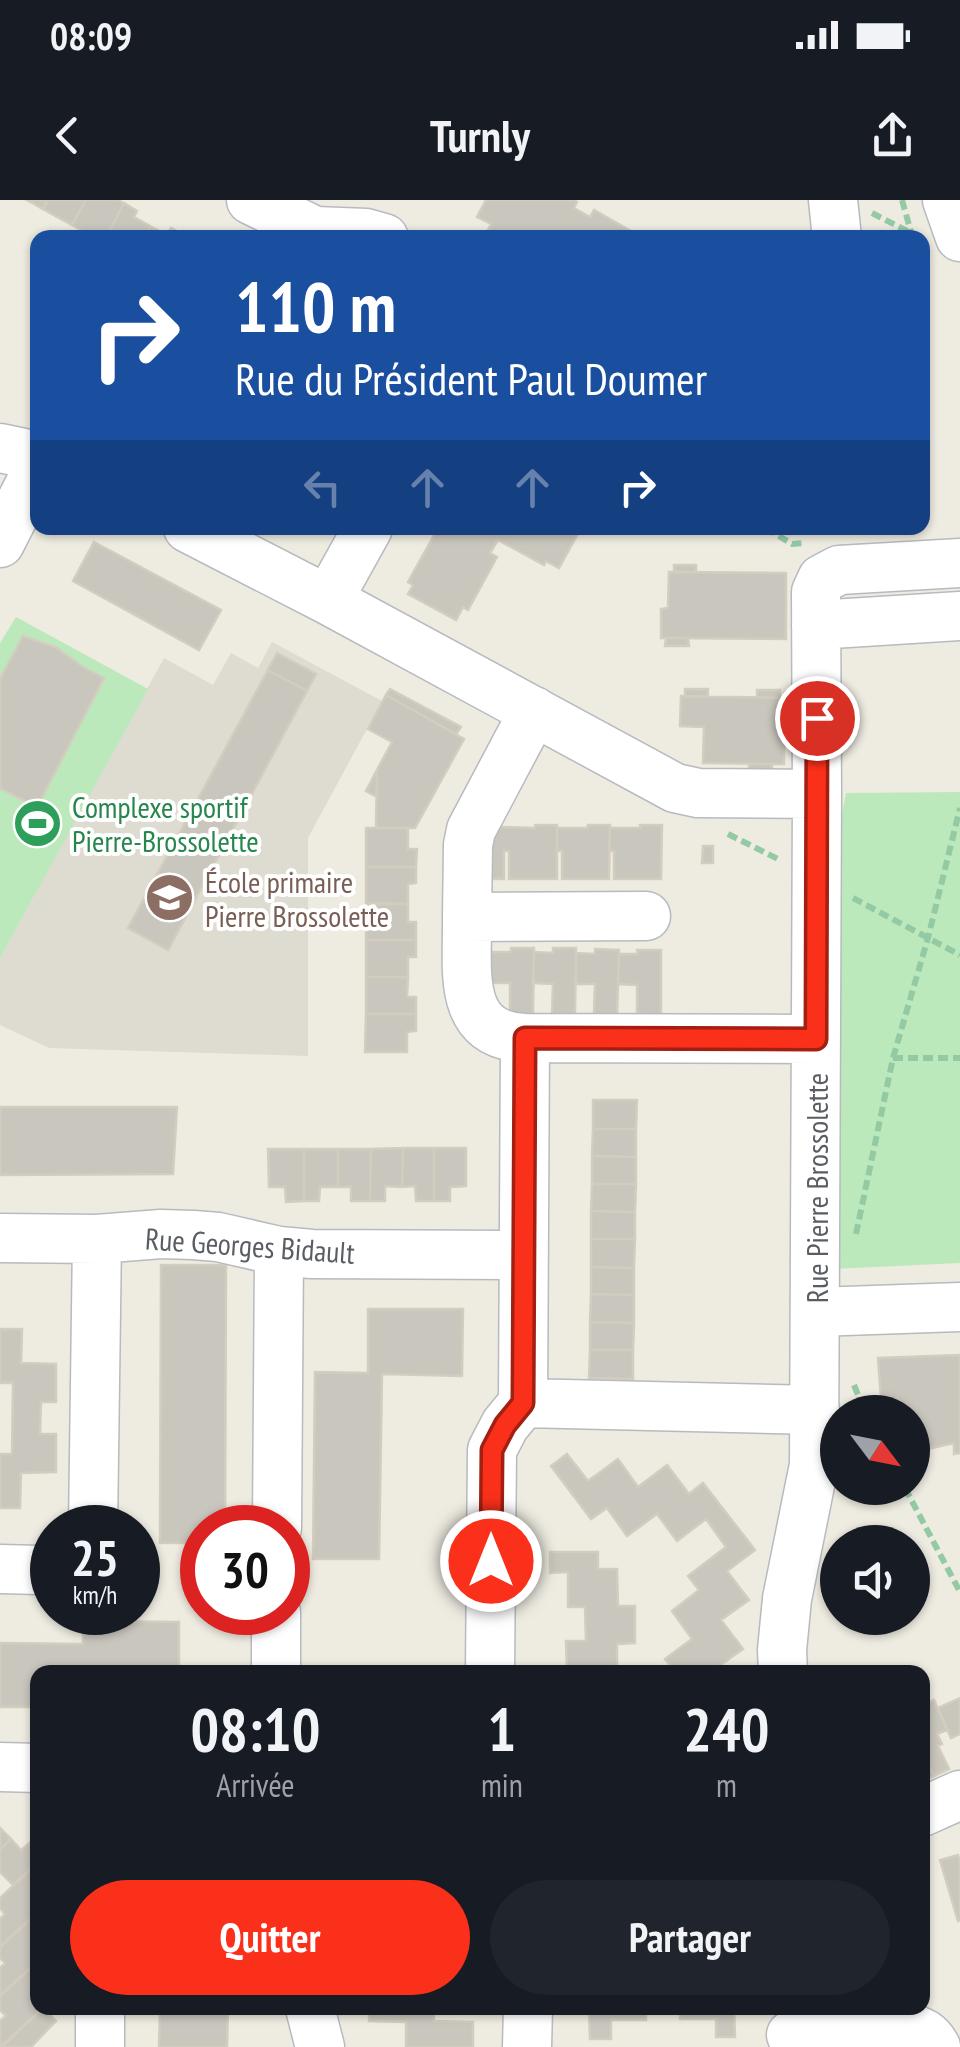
<!DOCTYPE html>
<html lang="fr">
<head>
<meta charset="utf-8">
<style>
  body { margin:0; font-family:"PT Sans Narrow",sans-serif; background:#20242c; color:#f1f3f6; height:100vh; display:flex; flex-direction:column; font-size:38px; white-space:nowrap }
  * { box-sizing:border-box; margin:0 }
  p { font-size:32px; color:#9ea1a6 }
  .icon { flex:none; width:55px; height:55px; fill:none; stroke:currentColor; stroke-width:2; stroke-linecap:round; stroke-linejoin:round }
  .map { position:relative; flex:1; overflow:hidden }
  .sheet { position:absolute; left:30px; top:1465px; width:900px; height:350px; display:flex; flex-direction:column; background:#171b24; border-radius:20px; box-shadow:0 2px 8px #0004 }
  .sheet>* { flex:none }
  .banner { position:absolute; left:30px; top:30px; width:900px; height:305px; border-radius:20px; box-shadow:0 2px 8px #0004; background:#1a4fa0; color:#fff; overflow:hidden }
  .needle { width:65px; rotate:122deg }
  .tools { position:absolute; left:820px; top:1195px; display:grid; gap:20px }
  .tools a { display:grid; place-items:center; width:110px; height:110px; border-radius:50%; background:#171b24; box-shadow:0 2px 8px #0004; font-size:50px }
  .speed { position:absolute; left:30px; top:1305px; display:flex; gap:20px; font-size:50px; font-weight:700; text-align:center }
  .speed>* { display:grid; place-content:center; width:130px; height:130px; border-radius:50%; background:#171b24; box-shadow:0 2px 8px #0004; line-height:1 }
  .speed small { font-size:25px; font-weight:400 }
  .speed .limit { border:15px solid #d22; background:#fff; color:#111 }
  .pin { position:absolute; display:grid; place-items:center; width:85px; height:85px; color:#fff; margin:-42px; border:5px solid #fff; border-radius:50%; box-shadow:0 2px 10px #0007 }
  .me { position:absolute; width:110px; margin:-55px; rotate:0deg; stroke-linejoin:round; filter:drop-shadow(0 0 8px #0008) }
  .turn { display:flex; align-items:center; gap:35px; height:210px; padding:0 40px; font-size:45px }
  .turn .icon { width:130px; height:130px; stroke-width:2.5 }
  .turn b { display:block; font-size:70px; line-height:85px }
  .lanes { display:flex; align-items:center; height:95px; padding:0 40px; background:#0003; justify-content:center; gap:50px; direction:ltr }
  .lanes .off { opacity:.35 }
  .eta { display:flex; justify-content:space-evenly; align-items:center; height:170px; text-align:center }
  .eta b { font-size:60px; font-weight:700; line-height:70px }
  .cta { display:flex; gap:20px; margin-top:auto; padding:20px 40px }
  .cta a { flex:1; height:115px; border-radius:60px; background:#fa301b; color:#fff; font-size:40px; font-weight:700; line-height:115px; text-align:center }
  .cta a+a { background:#20242c; color:#f1f3f6 }
  .status { display:flex; justify-content:space-between; align-items:center; height:70px; padding:0 50px; background:#171b24; direction:ltr }
  .status svg { height:28px; fill:currentColor }
  header { display:flex; justify-content:space-between; align-items:center; height:130px; padding:0 40px; background:#171b24; font-size:45px; font-weight:700 }
  .map>svg:first-child { display:block }
  .education { fill:#dedbd0 }
  .green { fill:#bbe9bb }
  .building { fill:#c9c6be; stroke:#d3cdbf; stroke-width:2.5 }
  .lines { fill:none; stroke-linecap:round; stroke-linejoin:round }
  .minor-casing { stroke:#b7babf; stroke-width:51 }
  .path { stroke:#93caa4; stroke-width:6; stroke-dasharray:10 5; stroke-linecap:butt }
  .minor { stroke:#fff; stroke-width:48 }
  .route-casing { stroke:#a21f12; stroke-width:25 }
  .route { stroke:#fa301b; stroke-width:18 }
  .labels { text-anchor:middle; dominant-baseline:central; stroke-width:8; stroke-linejoin:round; paint-order:stroke }
  .leisure-label { font-size:30px; fill:#27864d; stroke:#fff; text-anchor:start }
  .education-label { font-size:30px; fill:#785e54; stroke:#fff; text-anchor:start }
  .street-label { font-size:30px; fill:#5a5e64; stroke:#fff }
</style>
</head>
<body>
<div class="status"><b>08:09</b><svg viewBox="0 0 49 12"><path d="M0 12V9h3v3zM5 12V6h3v6zM10 12V3h3v9zM15 12V0h3v12zM26 1h20v11H26zM47 4h2v5h-2z"/></svg></div>
<header><svg class="icon" aria-label="back" viewBox="0 0 24 24"><path d="M15 5l-7 7 7 7"/></svg>Turnly<svg class="icon" aria-label="share" viewBox="0 0 24 24"><path d="M12 15V3M7 8l5-5 5 5M5 13v7h14v-7"/></svg></header>
<div class="map">
<svg width="960" height="1847" viewBox="0 0 960 1847">
  <rect width="100%" height="100%" fill="#eeebe1"/>
  <path class="education" d="M272,442L382,501L308,638V856L49,848L0,825V758L164,458L213,485L231,453L258,468Z"/>
  <path class="green" d="M16,417L148,489L0,758V443Z
    M960,592V1063L833,1069L834,655L846,593Z"/>
  <path class="building" d="M27,0H48L43,9Z
    M48,0H86L72,25L43,9Z
    M86,0H117L124,3L106,38H96L72,25Z
    M486,0H574L577,2L574,8L590,17L594,10L643,38H501L488,30L491,24L477,17Z
    M124,3L137,11L134,17L150,26L144,38H106Z
    M150,26L167,35L171,28L184,35L182,38H144Z
    M438,328H581L559,368L546,361L544,365L498,340L490,353L497,357L491,368L468,410L463,407L456,420L408,394L413,385L408,382Z
    M94,342L221,410L199,450L73,381Z
    M674,365H696V372H674Z
    M669,372L786,373V439L661,438V409L668,408Z
    M23,436L57,448L83,467L104,478L37,607L0,588V479Z
    M666,438H688L689,446H665Z
    M277,453L316,474L307,491L268,470Z
    M268,470L307,491L168,750L128,728Z
    M390,489L461,527L456,534L386,495Z
    M685,489H708V497H685Z
    M757,490H780V498L757,497Z
    M386,495L464,539L415,628H376L377,570L392,542L368,529Z
    M681,496L784,498V564L703,563L704,527L680,526Z
    M749,564H772V572L749,571Z
    M377,570V597L366,591Z
    M535,625H557V679H509V651H504V679H491V641L498,627L535,628Z
    M588,625H610L609,679H562V651H557V628H587Z
    M640,625H662L661,679H614V651H609L610,628H641Z
    M366,628H408V649H417L416,667H366Z
    M703,646H713V663H702Z
    M366,667H416V683L408,684V704H366Z
    M372,703L408,704V722H416V740H366V704Z
    M366,740H416V757H408V777H366Z
    M511,748H534L533,814L510,813V783H491V752H511Z
    M553,748H576L575,814H552L553,784L533,783L534,752L553,753Z
    M595,749L619,750L617,815L594,814L595,784H576V753L595,754Z
    M637,750H661V816H637V785L618,784L619,754H638Z
    M366,777H408L407,797H416V814H366Z
    M366,814H416V831L407,832V852H365Z
    M593,900H637L636,929H593Z
    M0,907H177L173,974L0,975Z
    M593,929H636V957L592,956Z
    M403,948L402,987L385,986V1001H370L371,949Z
    M403,948H434V1001H416L415,986L402,987Z
    M434,948H466V986L450,987V1001H434Z
    M268,949H304V1001L286,1002L285,987H269Z
    M304,949H338V987H320L319,1001H304Z
    M338,949H371L370,1001H351V987H338Z
    M592,956L636,957V984H592Z
    M592,984H636L635,1012L591,1011Z
    M591,1011L635,1012V1039H591Z
    M591,1039H635L634,1068L591,1067Z
    M161,1065H226L225,1328H202V1343H160Z
    M591,1067L634,1068V1095L591,1094Z
    M591,1094L634,1095V1123L590,1122Z
    M368,1109H463L462,1176L382,1174L379,1359H313L315,1172L368,1173Z
    M590,1122L634,1123L633,1150H590Z
    M0,1129H22L21,1163L56,1164V1202H41L40,1234H56V1272L21,1273L20,1308H0V1254H12L13,1183H0Z
    M590,1150H633V1179L589,1178Z
    M960,1155V1253L954,1254V1243L915,1252L912,1212H882L878,1158Z
    M567,1254L588,1281L618,1259L638,1287L667,1265L689,1294L703,1283L755,1350L727,1371L749,1400L721,1420L743,1449L715,1469L717,1472H676L665,1459L692,1439L672,1411L699,1390L688,1376L726,1347L706,1319L677,1341L657,1314L627,1336L607,1308L591,1319L551,1266Z
    M550,1352H598V1369H617L618,1406H635V1443L617,1444V1472H567L566,1441H586L585,1407H568V1372L550,1373Z
    M83,1421L179,1422V1472H38V1507H0V1443L83,1444Z
    M960,1498V1534L951,1538L938,1508Z
    M934,1500L947,1530L937,1534L942,1544L938,1546L949,1569L934,1576L922,1551V1505Z
    M922,1551L934,1576L922,1581Z
    M0,1628L11,1639L0,1650Z
    M11,1639L21,1650L32,1641L38,1647V1662L13,1685L0,1672V1650Z
    M958,1655L960,1663V1720L958,1721L940,1660Z
    M38,1662V1687L32,1692L38,1698V1712L0,1747V1719L5,1714L0,1708V1698Z
    M38,1712V1738L32,1744L38,1750V1761L0,1796V1768L5,1763L0,1758V1747Z
    M38,1761V1787L31,1794L38,1801V1808H43L0,1847V1821L6,1816L0,1810V1796Z
    M43,1808L56,1821L31,1847H2Z
    M160,1808H228L227,1847H159Z
    M369,1808H434V1821L473,1822V1847H406V1822L369,1821Z
    M589,1808H646V1820H611V1839H590Z
    M680,1808H734L735,1837H716V1819H680Z"/>
  <g class="lines">
    <defs>
      <path id="minor" d="M251,0L315,31L366,33L384,38
        M833,0L837,38
        M947,0L960,37
        M0,248L38,256
        M188,328L328,400L675,588L698,593L817,594
        M0,343L38,268
        M328,400L368,328
        M816,425L960,416
        M467,717L468,645L471,630L534,511
        M525,838C455,835 468,769 467,717L646,716
        M0,1038L97,1039L93,1328
        M97,1039L161,1034L193,1035L218,1037L279,1051L312,1054L524,1055
        M816,1112L960,1107
        M523,1203L815,1210
        M277,1328L279,1051
        M0,1369L40,1370L52,1368
        M276,1472V1412
        M490,1472L492,1250L505,1225L523,1203L525,838L816,839
        M783,1472L782,1450L787,1399L814,1265L817,594L816,392L822,379L839,370L960,363
        M0,1567L38,1568
        M922,1612L960,1595
        M310,1808L320,1847
        M791,1835L905,1828C919,1829 929,1834 936,1847
        M100,1847V1808
        M527,1847L528,1808"/>
    </defs>
    <use href="#minor" class="minor-casing"/>
    <path class="path" d="M902,0L911,32
      M872,13L919,37
      M766,328L792,344L806,343
      M728,634L780,660
      M853,698L960,755
      M893,858H960
      M856,1034L893,858L928,738L960,608
      M854,1185L865,1212
      M905,1288L960,1392"/>
    <use href="#minor" class="minor"/>
  </g>
  <g class="lines">
    <defs>
      <path id="route" d="M491,1361L492,1250L505,1225L523,1203L525,838L816,839L817,518"/>
    </defs>
    <use href="#route" class="route-casing"/>
    <use href="#route" class="route"/>
  </g>
  <defs>
    <symbol id="stadium-disc" viewBox="-11 -11 22 22"><circle r="9.5" fill="#2e9e5b" stroke="#fff"/><path d="M0-5a6.5 5 0 1 0 0 10a6.5 5 0 1 0 0-10ZM-3.5-1.8h7v3.6h-7Z" fill="#fff"/></symbol>
    <symbol id="school-disc" viewBox="-11 -11 22 22"><circle r="9.5" fill="#8d6e63" stroke="#fff"/><path d="M0-5L7-2L0 1L-7-2ZM-4 1L0 2.5L4 1V4Q0 6-4 4Z" fill="#fff"/></symbol>
  </defs>
  <g fill-rule="evenodd">
    <use href="#stadium-disc" x="10" y="596" width="55" height="55"/>
    <use href="#school-disc" x="142" y="670" width="55" height="55"/>
  </g>
  <g class="labels">
    <g class="leisure-label">
      <text x="72" y="606">Complexe sportif<tspan x="72" dy="34">Pierre-Brossolette</tspan></text>
    </g>
    <g class="education-label">
      <text x="205" y="681">École primaire<tspan x="205" dy="34">Pierre Brossolette</tspan></text>
    </g>
    <g class="street-label">
      <text transform="translate(816 988) rotate(-90)">Rue Pierre Brossolette</text>
      <text transform="translate(250 1045) rotate(4)">Rue Georges Bidault</text>
    </g>
  </g>
</svg>
<div class="tools">
<a><svg class="needle" viewBox="-14 -14 28 28"><path d="M0-13l5 13h-10z" fill="#e53935"/><path d="M0 13l5-13h-10z" fill="#9ea1a6"/></svg></a>
<a><svg class="icon" aria-label="sound" viewBox="0 0 24 24"><path d="M4 9h4l5-4v14l-5-4H4zM17 9q2 3 0 6"/></svg></a>
</div>
<div class="speed"><div>25<small>km/h</small></div><div class="limit">30</div></div>
<div class="pin" style="left:817px;top:518px;background:#d93025"><svg class="icon" aria-label="arrive" viewBox="0 0 24 24"><path d="M6 21V4h12l-3 4 3 4H6"/></svg></div>
<svg class="me" style="left:491px;top:1361px" viewBox="-20 -20 40 40"><circle r="17" fill="#fa301b" stroke="#fff" stroke-width="3"/><path d="M0-11L8 9 0 5-8 9z" fill="#fff"/></svg>
<div class="banner">
<div class="turn"><svg class="icon" aria-label="right" viewBox="0 0 24 24"><path d="M7 20v-9h11M14 6l5 5-5 5"/></svg><div><b>110 m</b>Rue du Président Paul Doumer</div></div>
<div class="lanes"><svg class="icon off" aria-label="left" viewBox="0 0 24 24"><path d="M17 20v-9H6M10 6l-5 5 5 5"/></svg><svg class="icon off" aria-label="ahead" viewBox="0 0 24 24"><path d="M12 20V5M6 11l6-6 6 6"/></svg><svg class="icon off" aria-label="ahead" viewBox="0 0 24 24"><path d="M12 20V5M6 11l6-6 6 6"/></svg><svg class="icon" aria-label="right" viewBox="0 0 24 24"><path d="M7 20v-9h11M14 6l5 5-5 5"/></svg></div>
</div>
<section class="sheet">
<div class="eta">
<div><b>08:10</b><p>Arrivée</p></div>
<div><b>1</b><p>min</p></div>
<div><b>240</b><p>m</p></div>
</div>
<div class="cta"><a>Quitter</a><a>Partager</a></div>
</section>
</div>
</body>
</html>
